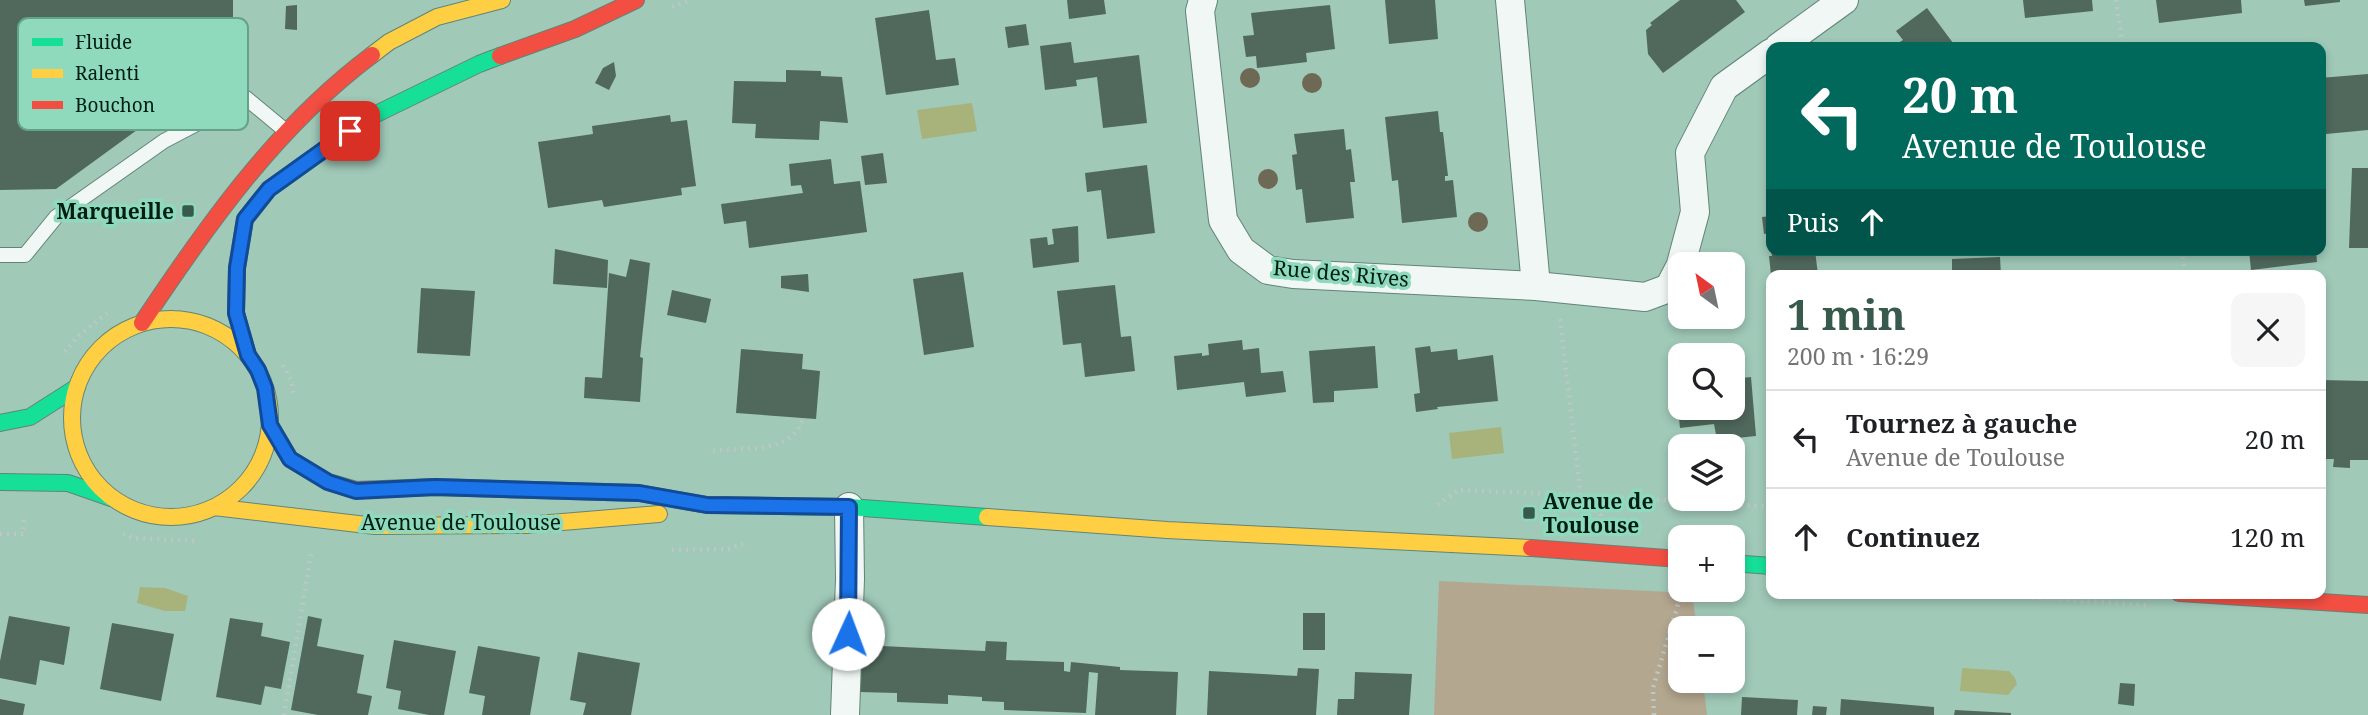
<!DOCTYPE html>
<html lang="fr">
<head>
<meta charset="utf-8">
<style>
  body { margin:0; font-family:"Noto Serif",serif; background:#f6f6f6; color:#202124; height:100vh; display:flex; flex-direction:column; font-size:26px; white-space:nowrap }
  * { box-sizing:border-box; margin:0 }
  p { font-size:23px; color:#757577 }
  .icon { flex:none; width:38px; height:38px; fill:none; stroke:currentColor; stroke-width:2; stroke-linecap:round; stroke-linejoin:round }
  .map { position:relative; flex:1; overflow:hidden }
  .panel { position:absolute; left:1766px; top:270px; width:560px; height:329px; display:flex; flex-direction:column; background:#fff; border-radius:14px; box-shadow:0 4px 10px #0003 }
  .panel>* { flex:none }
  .hud { position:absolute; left:1766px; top:42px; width:560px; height:214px; border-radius:14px; box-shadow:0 4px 10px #0003; background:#00695c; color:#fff; overflow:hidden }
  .needle { width:46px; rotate:327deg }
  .tools { position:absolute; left:1668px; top:252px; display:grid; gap:14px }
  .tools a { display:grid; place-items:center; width:77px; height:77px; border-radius:14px; background:#fff; box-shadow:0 4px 10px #0003; font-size:35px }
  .pin { position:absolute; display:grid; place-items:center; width:60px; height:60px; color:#fff; margin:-30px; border-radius:14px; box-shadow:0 4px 10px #0006 }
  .me { position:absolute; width:77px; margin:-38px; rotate:2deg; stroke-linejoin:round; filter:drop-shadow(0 0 5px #0008) }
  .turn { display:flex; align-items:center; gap:24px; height:147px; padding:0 21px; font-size:32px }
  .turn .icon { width:91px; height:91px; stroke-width:2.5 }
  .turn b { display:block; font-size:49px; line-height:60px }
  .then { display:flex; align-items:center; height:66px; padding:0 21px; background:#0003; gap:14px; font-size:26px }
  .round { display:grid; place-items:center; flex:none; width:74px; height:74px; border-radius:14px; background:#f6f6f6 }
  .headline { display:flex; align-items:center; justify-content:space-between; height:119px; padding:0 21px }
  h1 { font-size:42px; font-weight:700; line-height:52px; color:#385a4d }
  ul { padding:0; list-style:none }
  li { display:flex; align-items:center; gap:21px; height:98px; padding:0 21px; border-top:2px solid #e0e0e0 }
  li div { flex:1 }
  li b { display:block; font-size:26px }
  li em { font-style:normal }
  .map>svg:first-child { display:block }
  .green { fill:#b4a790 }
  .water { fill:#a8b37c }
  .building { fill:#50695c }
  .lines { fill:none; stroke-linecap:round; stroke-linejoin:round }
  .lane-casing { stroke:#628478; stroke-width:16 }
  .street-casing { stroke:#628478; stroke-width:30 }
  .fast-casing { stroke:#628478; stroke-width:18 }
  .slow-casing { stroke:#628478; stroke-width:18 }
  .jam-casing { stroke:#628478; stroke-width:18 }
  .path { stroke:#bbc8c3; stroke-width:4.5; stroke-dasharray:2 5; stroke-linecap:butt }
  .lane { stroke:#f1f7f4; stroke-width:14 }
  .street { stroke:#f1f7f4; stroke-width:28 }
  .fast { stroke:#16e098; stroke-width:16 }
  .slow { stroke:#ffcf43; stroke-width:16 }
  .jam { stroke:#f24e42; stroke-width:16 }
  .tree { fill:#6e6954 }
  .route-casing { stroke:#114b97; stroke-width:18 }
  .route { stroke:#1a73e8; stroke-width:12 }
  .poi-dot { fill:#385a4d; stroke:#8fdabc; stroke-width:2.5 }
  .labels { text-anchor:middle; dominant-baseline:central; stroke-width:7; stroke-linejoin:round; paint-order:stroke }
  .poi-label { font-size:21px; font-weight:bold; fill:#001e14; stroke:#8fdabc; text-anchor:end }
  .street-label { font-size:21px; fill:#001e14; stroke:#8fdabc }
  .key { fill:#8fdabc; stroke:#64a28a; stroke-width:2 }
  .key-label { font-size:19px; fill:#001e14 }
</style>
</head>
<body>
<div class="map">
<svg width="2368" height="715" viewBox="0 0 2368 715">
  <rect width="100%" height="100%" fill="#a0c9b8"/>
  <path class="green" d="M1439,581L1692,593L1697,628H1680V681H1703L1707,715H1434Z"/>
  <path class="water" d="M972,103L977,131L922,139L917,110Z
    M1501,427L1504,453L1452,459L1449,433Z
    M140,587L165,588L188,596L185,611H165L137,603Z
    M1962,668L2009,671L2015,678L2017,684L2008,695L1960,691Z"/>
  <path class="building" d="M0,0H233V60L56,189L0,190Z
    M1067,0H1104L1106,14L1069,19Z
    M1385,0H1435L1438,39L1389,44Z
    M1680,0H1736L1745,12L1663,73L1648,54L1646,30L1652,25L1650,23Z
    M2023,0H2092L2093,11L2025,18Z
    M2156,0H2241L2242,13L2159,23Z
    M2304,0H2340V2L2305,6Z
    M297,5V30L285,29L286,6Z
    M1330,5L1335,49L1306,53L1307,62L1257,68L1256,56L1246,57L1243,36L1254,35L1251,13Z
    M1927,8L1956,47H1892L1903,40L1896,31Z
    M929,10L936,60L955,58L959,85L886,95L875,18Z
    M1026,24L1029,45L1008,48L1005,27Z
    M1071,42L1074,63L1139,55L1147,123L1103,128L1097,77L1076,80L1077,86L1045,90L1040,46Z
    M614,62L616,76L609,90L595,83L603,68Z
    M786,70L821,71V76L842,77L848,123L820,121L819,140L755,138L756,124L732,123L734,81L786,82Z
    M2368,74V130L2326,134L2320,78Z
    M1438,111L1440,132H1443L1448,176H1445V181L1453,180L1457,217L1402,223L1398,180L1392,181L1385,117Z
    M670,115L671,122L687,120L696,186L681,188L682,195L604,207L602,200L548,208L538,142L593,134L592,126Z
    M1344,129L1346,150L1351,149L1355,182H1350L1354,218L1306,223L1302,189L1296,190L1292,155L1297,154L1294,134Z
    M883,153L887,183L865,185L861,156Z
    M831,159L834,184L860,181L867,232L749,248L746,221L724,224L721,204L803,193L801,185L791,186L789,164Z
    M1147,165L1155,233L1107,239L1101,190L1087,192L1085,173Z
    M2352,168H2368V248H2349Z
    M1771,216V233L1764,234L1762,217Z
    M1078,226L1079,262L1033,268L1030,239L1047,237L1048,245L1054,244L1052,229Z
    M555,249L608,260L607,288L553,284Z
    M1771,250H1815L1818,275H1771L1769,256H1772Z
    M2249,250H2316L2317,262L2251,270Z
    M2000,257L2001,275H1952V259Z
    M630,259L650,263L640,357L643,358L640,402L584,398L585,377L602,378L609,273L626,277Z
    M963,272L974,347L924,355L913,279Z
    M808,274L809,292L781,288V276Z
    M1115,285L1121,337L1131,336L1135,371L1085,377L1081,343L1063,345L1057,291Z
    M421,288L475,291L470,356L417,353Z
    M672,290L711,299L706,323L667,315Z
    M1242,340L1243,350L1259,348L1261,373L1283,371L1286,392L1246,397L1244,382L1177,390L1174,356L1202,353V356L1209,355L1208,344Z
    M1375,346L1378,388L1334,391V402L1313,403L1309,351Z
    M1430,346L1431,352L1457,349L1458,360L1493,355L1498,401L1437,407L1438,409L1416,412L1414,394L1420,393L1415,348Z
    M741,349L803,354L802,369L820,371L816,419L736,413Z
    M1680,369V408H1732V379L1751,377L1756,436L1717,440L1714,424L1680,428L1674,370Z
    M2320,380L2368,381V460H2350V468L2333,467L2334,459H2320Z
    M1303,613H1325V650H1303Z
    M9,616L70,627L64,665L40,660L36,685L0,678V661Z
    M308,616L322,619L317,646L364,655L357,693L372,696L368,715H318L291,710Z
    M230,618L263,623L261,636L290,642L281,689L265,686L261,705L216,697Z
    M112,623L174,634L161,701L100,689Z
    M394,640L456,651L444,715H429L398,709L401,691L386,688Z
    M986,641L1007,642L1006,660L1064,662V671L1070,672L1071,662L1120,667V670L1178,672L1176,715H1095L1098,673L1089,672L1086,713L1004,710V702L982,701V697L948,695V704L897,702V693L859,692L861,645L985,651Z
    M478,646L540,657L530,715H482L485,696L469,693Z
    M578,652L640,663L631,715H583L586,703L570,700Z
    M1298,668L1319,669L1316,715H1207L1209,671L1297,676Z
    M1355,672L1412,674L1409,715H1337L1338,699H1354Z
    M2120,683L2135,684L2134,706L2118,704Z
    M1742,697L1798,700L1797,715H1741Z
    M0,699L25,704L23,715H0Z
    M1841,699L1934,707V715H1840Z
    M1813,706L1827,707L1826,715H1812Z
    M1955,710L2011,713V715H1954Z"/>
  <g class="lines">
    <defs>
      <path id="lane" d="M0,255H25L56,217L164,141L246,98L287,132"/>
      <path id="street" d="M1203,0L1200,11L1223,220L1241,250L1268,270L1293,274L1536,286L1645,297L1669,288L1680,267
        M1510,0L1536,286
        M1779,47L1844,0
        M1681,264L1695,212L1690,153L1724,87L1771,53
        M845,715L850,579L849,507"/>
      <path id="fast" d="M248,355L236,313L237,268L245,219L269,189L370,117L479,64L500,56
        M0,423L30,417L77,387
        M0,482L68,483L111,498
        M721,505L849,507L987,517
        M1732,563L1771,566"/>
      <path id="slow" d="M372,55L389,42L437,17L502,0
        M72 418a99 99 0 1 1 198 0a99 99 0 1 1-198 0Z
        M214,507L375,526L526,525L659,514
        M987,517L1167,530L1531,548"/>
      <path id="jam" d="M500,56L575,29L636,0
        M142,323C207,225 277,126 372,55
        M270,425L290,459L328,482L356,490L434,487L639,493L707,505H721
        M1531,548L1680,559
        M2179,593L2368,605"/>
    </defs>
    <use href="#lane" class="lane-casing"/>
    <use href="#street" class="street-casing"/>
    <use href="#fast" class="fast-casing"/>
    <use href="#slow" class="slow-casing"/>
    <use href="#jam" class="jam-casing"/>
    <path class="path" d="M2116,0L2123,47
      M672,7L691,0
      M2182,250L2185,275
      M1560,319L1583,515
      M65,352L76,338L107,313
      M283,365L291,380L294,396
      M713,451C742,446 792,456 803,418
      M1438,505L1458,490L1601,496L1771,507
      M1601,516V496
      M0,534H23L24,517
      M123,534L133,538L197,541
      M672,550L728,549L743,544
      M1962,593L2146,605
      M1792,595L1817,597L1835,593
      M284,715L311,554
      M1654,715L1653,688L1681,594"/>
    <use href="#lane" class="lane"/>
    <use href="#street" class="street"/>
    <use href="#fast" class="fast"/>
    <use href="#slow" class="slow"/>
    <use href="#jam" class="jam"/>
  </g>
  <g class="tree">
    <circle cx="1250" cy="78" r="10"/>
    <circle cx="1312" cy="83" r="10"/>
    <circle cx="1268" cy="179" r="10"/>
    <circle cx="1478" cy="222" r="10"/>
  </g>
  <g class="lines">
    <defs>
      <path id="route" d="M350,131L269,189L245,219L237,268L236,313L248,355L258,370L265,388L270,425L290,459L328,482L356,491L435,487L639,493L707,505L849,507L848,634"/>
    </defs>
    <use href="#route" class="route-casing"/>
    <use href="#route" class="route"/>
  </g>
  <g class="poi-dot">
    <rect x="181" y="204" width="14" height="14" rx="3.5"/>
    <rect x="1522" y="506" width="14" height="14" rx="3.5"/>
  </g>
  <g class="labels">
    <g class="poi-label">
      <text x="174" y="211">Marqueille</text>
      <text x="1543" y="501" text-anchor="start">Avenue de<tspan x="1543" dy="24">Toulouse</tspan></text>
    </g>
    <g class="street-label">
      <text transform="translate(1341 273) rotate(5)">Rue des Rives</text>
      <text x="461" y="522">Avenue de Toulouse</text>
    </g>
  </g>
  <rect x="18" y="18" width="230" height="112" rx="10" class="key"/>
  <rect x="32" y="38" width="31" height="8" fill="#16e098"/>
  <rect x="32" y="69" width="31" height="9" fill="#ffcf43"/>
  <rect x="32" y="101" width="31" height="8" fill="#f24e42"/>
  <g class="key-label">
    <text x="75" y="49">Fluide</text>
    <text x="75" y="80">Ralenti</text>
    <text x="75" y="112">Bouchon</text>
  </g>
</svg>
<div class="tools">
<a><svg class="needle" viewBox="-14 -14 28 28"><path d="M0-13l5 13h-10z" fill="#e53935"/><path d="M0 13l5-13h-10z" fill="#757577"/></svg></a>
<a><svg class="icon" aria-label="search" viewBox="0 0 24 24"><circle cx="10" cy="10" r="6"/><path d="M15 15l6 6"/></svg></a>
<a><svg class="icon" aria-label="layers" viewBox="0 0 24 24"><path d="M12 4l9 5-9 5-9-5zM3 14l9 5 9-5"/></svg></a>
<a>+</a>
<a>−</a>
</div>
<div class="pin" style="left:350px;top:131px;background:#d93025"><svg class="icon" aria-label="arrive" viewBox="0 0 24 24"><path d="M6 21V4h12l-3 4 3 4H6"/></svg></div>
<svg class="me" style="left:848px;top:634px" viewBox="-20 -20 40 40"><circle r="19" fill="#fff"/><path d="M0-13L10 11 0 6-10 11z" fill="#1a73e8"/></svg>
<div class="hud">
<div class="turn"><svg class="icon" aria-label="left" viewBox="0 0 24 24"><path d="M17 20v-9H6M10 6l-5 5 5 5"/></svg><div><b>20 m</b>Avenue de Toulouse</div></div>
<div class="then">Puis<svg class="icon" aria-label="ahead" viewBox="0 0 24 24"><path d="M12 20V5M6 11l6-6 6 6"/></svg></div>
</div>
<section class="panel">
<div class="headline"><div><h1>1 min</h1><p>200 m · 16:29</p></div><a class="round"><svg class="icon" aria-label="close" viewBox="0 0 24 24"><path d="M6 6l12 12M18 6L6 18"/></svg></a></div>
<ul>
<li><svg class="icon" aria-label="left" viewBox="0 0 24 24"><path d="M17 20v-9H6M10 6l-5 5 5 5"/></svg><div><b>Tournez à gauche</b><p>Avenue de Toulouse</p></div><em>20 m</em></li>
<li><svg class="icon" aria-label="ahead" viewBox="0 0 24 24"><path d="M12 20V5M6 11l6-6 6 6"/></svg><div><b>Continuez</b></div><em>120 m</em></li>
</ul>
</section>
</div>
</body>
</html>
